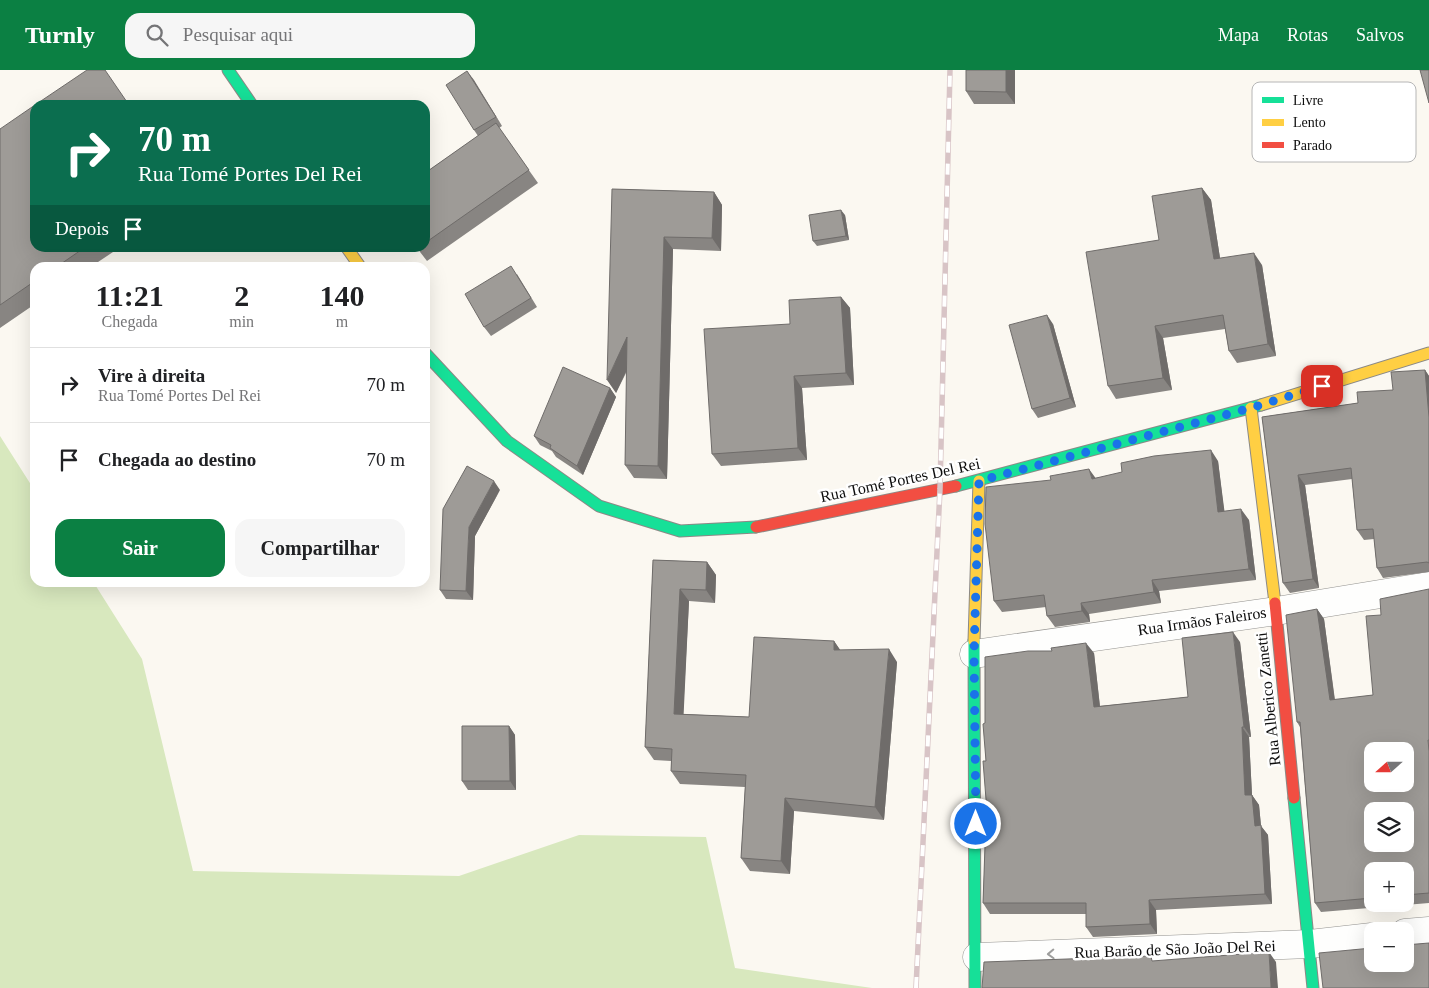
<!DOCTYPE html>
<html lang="pt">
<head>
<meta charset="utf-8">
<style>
  body { margin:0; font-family:Georgia,serif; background:#f6f6f6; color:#202124; height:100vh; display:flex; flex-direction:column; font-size:19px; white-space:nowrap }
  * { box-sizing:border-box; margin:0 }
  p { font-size:16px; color:#757577 }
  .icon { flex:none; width:28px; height:28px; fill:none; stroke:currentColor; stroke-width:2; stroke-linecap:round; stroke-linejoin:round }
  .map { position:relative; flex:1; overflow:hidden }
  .panel { position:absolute; left:30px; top:192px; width:400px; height:325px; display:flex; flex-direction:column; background:#fff; border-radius:15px; box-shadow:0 5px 20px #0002 }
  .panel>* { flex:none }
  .guide { position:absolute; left:30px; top:30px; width:400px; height:152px; border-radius:15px; box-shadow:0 5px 20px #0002; background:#0b6e4f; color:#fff; overflow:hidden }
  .needle { width:32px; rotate:249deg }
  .tools { position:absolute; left:1364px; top:672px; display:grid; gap:10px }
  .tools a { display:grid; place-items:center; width:50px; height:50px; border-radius:10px; background:#fff; box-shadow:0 5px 20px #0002; font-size:25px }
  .pin { position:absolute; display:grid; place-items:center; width:42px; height:42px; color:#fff; margin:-21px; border-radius:10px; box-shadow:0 2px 8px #0006 }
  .me { position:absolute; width:55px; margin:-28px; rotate:0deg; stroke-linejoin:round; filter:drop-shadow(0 0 4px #0008) }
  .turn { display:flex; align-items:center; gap:18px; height:105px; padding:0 25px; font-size:22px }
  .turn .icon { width:65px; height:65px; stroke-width:2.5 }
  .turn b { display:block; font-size:35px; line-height:42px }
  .then { display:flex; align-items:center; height:48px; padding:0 25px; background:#0003; gap:10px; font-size:19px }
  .eta { display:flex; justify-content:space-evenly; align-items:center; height:85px; text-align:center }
  .eta b { font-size:30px; font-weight:700; line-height:35px }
  .cta { display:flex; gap:10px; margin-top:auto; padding:10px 25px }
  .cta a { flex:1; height:58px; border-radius:15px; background:#0b8043; color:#fff; font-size:20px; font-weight:700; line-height:58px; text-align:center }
  .cta a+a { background:#f6f6f6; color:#202124 }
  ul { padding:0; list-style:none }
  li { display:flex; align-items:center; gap:15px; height:75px; padding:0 25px; border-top:1px solid #e0e0e0 }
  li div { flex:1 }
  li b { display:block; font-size:19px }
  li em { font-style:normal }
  header { display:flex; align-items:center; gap:30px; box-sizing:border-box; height:70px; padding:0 25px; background:#0b8043; color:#fff }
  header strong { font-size:24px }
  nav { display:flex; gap:28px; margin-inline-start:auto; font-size:18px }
  .search { width:350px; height:45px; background:#f6f6f6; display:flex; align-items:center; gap:12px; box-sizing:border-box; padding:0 18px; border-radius:15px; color:#757577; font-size:19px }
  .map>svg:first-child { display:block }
  .forest { fill:#d8e8be }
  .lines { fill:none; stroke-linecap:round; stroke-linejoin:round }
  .street-casing { stroke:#949390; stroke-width:29 }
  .fast-casing { stroke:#8b8986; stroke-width:13 }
  .slow-casing { stroke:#8b8986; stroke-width:13 }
  .jam-casing { stroke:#8b8986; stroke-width:13 }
  .street { stroke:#fefefd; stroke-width:28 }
  .fast { stroke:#16e098; stroke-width:11 }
  .slow { stroke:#ffcf43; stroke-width:11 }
  .jam { stroke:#f24e42; stroke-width:11 }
  .rail-casing { stroke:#d8c4c6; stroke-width:5.5 }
  .rail { stroke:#fff; stroke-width:4; stroke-dasharray:11; stroke-linecap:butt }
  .wall { fill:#888582; fill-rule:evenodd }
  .shaded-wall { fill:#6f6c6a }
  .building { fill:#9e9b97; stroke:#6f6c6a; fill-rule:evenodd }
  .oneway { stroke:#9e9e9d }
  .route { stroke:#1a73e8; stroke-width:9; stroke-dasharray:0 16.2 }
  .labels { text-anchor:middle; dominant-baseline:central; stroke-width:5; stroke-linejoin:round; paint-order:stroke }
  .street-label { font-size:16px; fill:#0d0d0d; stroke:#fff }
  .key { fill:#fff; stroke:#b6b6b6; stroke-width:1 }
  .key-label { font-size:14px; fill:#0d0d0d }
</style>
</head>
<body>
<header>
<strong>Turnly</strong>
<div class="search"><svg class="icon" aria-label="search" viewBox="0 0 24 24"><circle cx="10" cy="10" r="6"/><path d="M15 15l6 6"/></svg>Pesquisar aqui</div>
<nav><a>Mapa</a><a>Rotas</a><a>Salvos</a></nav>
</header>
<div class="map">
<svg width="1429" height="918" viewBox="0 0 1429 918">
  <rect width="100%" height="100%" fill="#fbf8f1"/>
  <path class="forest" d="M0,366L35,421V512L94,513L142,589L193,801L459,806L579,765L706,767L735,898L872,918H0Z"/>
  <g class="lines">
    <defs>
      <path id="street" d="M974,584L1276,541L1429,516
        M1405,863L1429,861
        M977,887L1310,874L1372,867"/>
      <path id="fast" d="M228,0L252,35
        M425,283L507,371L599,436L680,461L756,457
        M956,416L1261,335
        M974,571L975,918
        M1294,728L1313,918"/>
      <path id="slow" d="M347,178L361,198
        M1261,335L1429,283
        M1251,338L1275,533
        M974,571L979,411"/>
      <path id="jam" d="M756,457L956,416
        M1275,533L1294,728"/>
    </defs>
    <use href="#street" class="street-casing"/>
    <use href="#fast" class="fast-casing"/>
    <use href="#slow" class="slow-casing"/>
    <use href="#jam" class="jam-casing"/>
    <use href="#street" class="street"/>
    <use href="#fast" class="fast"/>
    <use href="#slow" class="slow"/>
    <use href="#jam" class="jam"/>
    <defs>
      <path id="rail" d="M916,918L940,419L950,0"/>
    </defs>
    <use href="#rail" class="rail-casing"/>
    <use href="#rail" class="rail"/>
  </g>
  <path class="wall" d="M1015,0V34H974L966,21Z
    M467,1L502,56L499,58L538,113L427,191L417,178H425V103L478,66L474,60Z
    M0,59L35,178H119L89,198H35V234L0,258Z
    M1202,118L1211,130L1220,188L1262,195L1276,286L1237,293L1229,281L1225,259L1163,268L1172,320L1116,329L1108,316L1159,170Z
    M612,119L714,122L722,135L721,181L673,179L667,409L634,408L625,395L627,301L616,323Z
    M845,145L849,170L817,176L813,171Z
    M517,204L537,237L491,266L484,257Z
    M841,227L850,238L854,315L802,318L807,390L721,396L712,384L790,254Z
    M1053,254L1076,337L1038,348L1032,339Z
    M1425,300L1429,306V502L1383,508L1377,498L1374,469L1364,470L1357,460L1352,409L1305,415L1319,518L1290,523L1283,513L1262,347L1358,333L1393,320Z
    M610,318L616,327L583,405L556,387L552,381L540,375L534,366Z
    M1218,391L1224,441L1249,450L1256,510L1159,521L1161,533L1089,544L1090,552L1055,557L1047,546L1046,537L1002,542L994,531L1051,410L1095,408Z
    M500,420L475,466L473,530L446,529L440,520Z
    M653,490L707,492L716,505L715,533L689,531L683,644L749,647L834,571L840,580L897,592L884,750L794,741L790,804L750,801L741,788L745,717L680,714L671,701V691L654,690L645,677Z
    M1429,519V833L1321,842L1315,833L1300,657L1297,652L1317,539L1324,549L1335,630L1373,625L1381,545ZM1372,801H1405V834H1372Z
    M1240,572L1251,667H1249L1252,725L1259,735L1261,756L1268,765L1272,834L1156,840L1157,864L1093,867L1086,857V844H990L983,833L985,778L983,776L987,742L985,653L1094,583L1100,636L1188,627Z
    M509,656L515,665L516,720H468L462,711Z"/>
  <path class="shaded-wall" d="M1006,0H1015V34L1006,22Z
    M467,1L474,10L502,56L496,47Z
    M1202,118L1211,130L1222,201L1214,189Z
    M714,122L722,135L721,181L712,168Z
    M841,140L845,145L849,170L846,166Z
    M664,167L673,179L667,409L658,396Z
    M1254,183L1262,195L1276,286L1268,274Z
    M841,227L850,238L854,315L846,303Z
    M1047,245L1053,254L1076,337L1070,328Z
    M1155,256L1163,268L1172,320L1163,308Z
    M627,267L636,280L616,323L607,310Z
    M1425,300L1429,306V347Z
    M794,306L802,318L807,390L798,378Z
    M610,318L616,327L583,405L577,396Z
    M1211,380L1218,391L1226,453L1218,442Z
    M1089,399L1097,410L1092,409Z
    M1298,405L1305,415L1319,518L1313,509Z
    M494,411L500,420L475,466L473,530L466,521L469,457Z
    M1241,439L1249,450L1256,510L1249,499Z
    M707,492L716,505L715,533L706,520Z
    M1152,510L1159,521L1161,533L1154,522Z
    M680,519L689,531L683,657L674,644Z
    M1081,533L1089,544L1090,552L1082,541Z
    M1317,539L1324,549L1336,640L1330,630Z
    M1233,562L1240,572L1251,667L1244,657Z
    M834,571L843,584L834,580Z
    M1086,573L1094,583L1101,647L1094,637Z
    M889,579L897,592L884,750L875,737Z
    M509,656L515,665L516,720L510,711Z
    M1242,657L1249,667L1252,725L1259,735L1261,756L1268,765L1272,834L1265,824L1255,756L1245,725Z
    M785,728L794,741L790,804L781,791Z
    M1149,830L1156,840L1157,864L1150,854Z
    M1269,882L1276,892L1278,918H1271Z"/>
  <path class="building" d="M87,0H105L129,35H35Z
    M966,0H1006V22L966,21Z
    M1420,0H1429V33Z
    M467,1L496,47L474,60L446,15Z
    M35,35V178H84L55,198H35V211L0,235V59Z
    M496,53L529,100L425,173V103Z
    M1202,118L1214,189L1254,183L1268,274L1229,281L1223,245L1155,256L1163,308L1108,316L1086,182L1159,170L1152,126Z
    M612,119L714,122L712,168L664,167L658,396L625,395L627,267L607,310Z
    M841,140L846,166L813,171L809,145Z
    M511,196L531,228L484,257L465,224Z
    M841,227L846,303L794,306L798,378L712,384L704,259L790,254L789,230Z
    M1047,245L1070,328L1032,339L1009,255Z
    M563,297L610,318L577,396L550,378L551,375L534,366Z
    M1425,300L1429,347V493L1427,492L1377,498L1373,459L1357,460L1351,398L1298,405L1313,509L1283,513L1262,347L1358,333L1357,322L1393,320L1391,302Z
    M1211,380L1218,442L1241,439L1249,499L1152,510L1154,522L1081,533L1082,541L1047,546L1044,525L994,531L985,454L986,417L1051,410L1050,406L1089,399L1092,409L1122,402L1121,393L1154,386Z
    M467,396L494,411L469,457L466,521L440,520L443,439Z
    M653,490L707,492L706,520L680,519L674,644L749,647L754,567L834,571V580L889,579L875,737L785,728L781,791L741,788L746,705L671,701L672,679L645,677Z
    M1429,519V670H1428L1429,681V823L1405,825V801H1372V828L1315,833L1300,652H1297L1286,545L1317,539L1330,630L1373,625L1366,546L1381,545L1380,529ZM1372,681H1405V714H1372ZM1372,741H1405V774H1372Z
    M1233,562L1244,657H1242L1245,725H1252L1255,756L1261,755L1265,824L1149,830L1150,854L1086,857V833H983L985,776H983V742H987L983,691H986L983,654L985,653V587L1028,581H1052L1051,578L1086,573L1094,637L1188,627L1182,568Z
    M462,656H509L510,711H462Z
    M1429,873V918H1323L1319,883L1372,878V894H1405V875Z
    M1269,882L1271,918H982L984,892L1151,886L1152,891Z"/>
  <defs><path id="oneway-chevron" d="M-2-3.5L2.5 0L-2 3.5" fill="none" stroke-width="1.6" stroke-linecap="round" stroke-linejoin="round" transform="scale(1.25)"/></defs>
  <use class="oneway" href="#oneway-chevron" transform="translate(1051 884) rotate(178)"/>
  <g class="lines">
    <path class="route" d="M976,754L974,584L979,411L1251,338L1322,316"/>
  </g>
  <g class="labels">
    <g class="street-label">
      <text transform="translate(900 410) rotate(-12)">Rua Tomé Portes Del Rei</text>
      <text transform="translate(1202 551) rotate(-8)">Rua Irmãos Faleiros</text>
      <text transform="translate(1268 629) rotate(-96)">Rua Alberico Zanetti</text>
      <text transform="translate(1175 879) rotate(-2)">Rua Barão de São João Del Rei</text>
    </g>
  </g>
  <rect x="1252" y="12" width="164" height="80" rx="8" class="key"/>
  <rect x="1262" y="27" width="22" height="6" fill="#16e098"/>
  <rect x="1262" y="49" width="22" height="7" fill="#ffcf43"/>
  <rect x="1262" y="72" width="22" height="6" fill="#f24e42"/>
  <g class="key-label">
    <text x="1293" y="35">Livre</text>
    <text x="1293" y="57">Lento</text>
    <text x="1293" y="80">Parado</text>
  </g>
</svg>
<div class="tools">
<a><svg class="needle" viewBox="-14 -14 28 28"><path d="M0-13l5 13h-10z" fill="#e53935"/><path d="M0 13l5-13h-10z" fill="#757577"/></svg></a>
<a><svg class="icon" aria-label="layers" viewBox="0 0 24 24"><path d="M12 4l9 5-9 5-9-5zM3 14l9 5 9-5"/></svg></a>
<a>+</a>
<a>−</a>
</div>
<div class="pin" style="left:1322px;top:316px;background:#d93025"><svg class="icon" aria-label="arrive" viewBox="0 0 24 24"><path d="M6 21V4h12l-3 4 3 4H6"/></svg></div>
<svg class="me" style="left:976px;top:754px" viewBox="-20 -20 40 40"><circle r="17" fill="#1a73e8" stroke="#fff" stroke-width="3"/><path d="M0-11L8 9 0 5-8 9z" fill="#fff"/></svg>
<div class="guide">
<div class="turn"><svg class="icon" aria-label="right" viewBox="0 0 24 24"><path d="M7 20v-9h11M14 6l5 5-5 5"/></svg><div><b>70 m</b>Rua Tomé Portes Del Rei</div></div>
<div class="then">Depois<svg class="icon" aria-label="arrive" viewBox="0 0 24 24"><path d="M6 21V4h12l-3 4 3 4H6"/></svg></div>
</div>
<section class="panel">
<div class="eta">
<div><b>11:21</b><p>Chegada</p></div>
<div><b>2</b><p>min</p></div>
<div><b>140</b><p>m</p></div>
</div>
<ul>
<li><svg class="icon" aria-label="right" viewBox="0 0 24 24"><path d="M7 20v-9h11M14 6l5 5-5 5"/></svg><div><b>Vire à direita</b><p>Rua Tomé Portes Del Rei</p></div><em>70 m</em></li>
<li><svg class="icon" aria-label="arrive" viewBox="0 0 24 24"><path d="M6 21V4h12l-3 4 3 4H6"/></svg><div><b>Chegada ao destino</b></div><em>70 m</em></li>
</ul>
<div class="cta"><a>Sair</a><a>Compartilhar</a></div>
</section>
</div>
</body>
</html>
